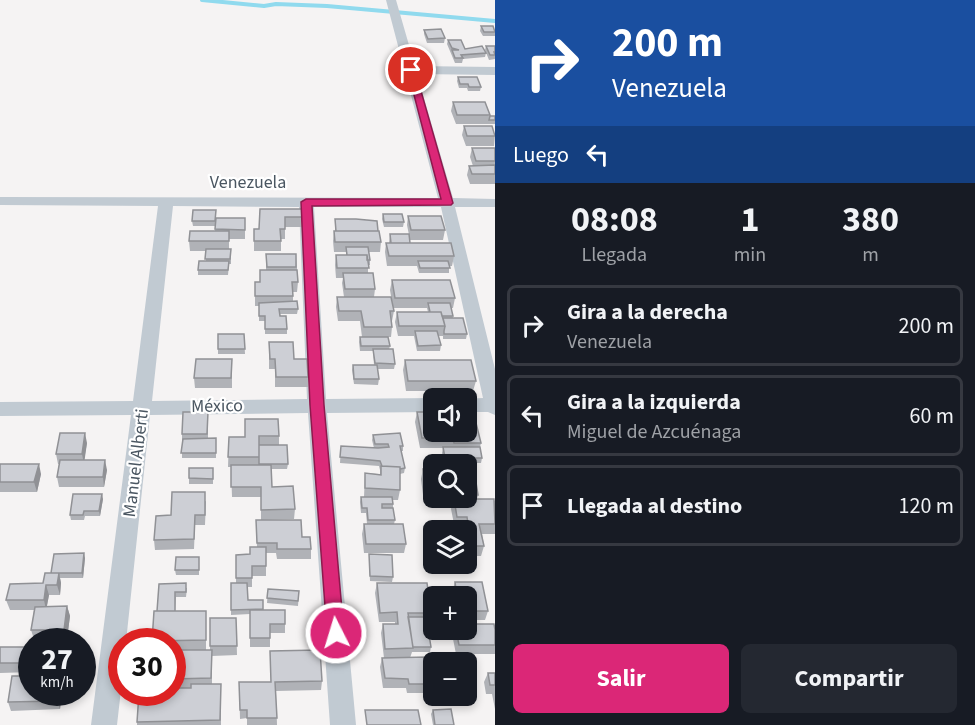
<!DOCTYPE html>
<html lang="es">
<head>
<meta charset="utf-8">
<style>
  body { margin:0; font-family:"Source Sans 3",sans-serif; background:#242831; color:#f1f3f6; height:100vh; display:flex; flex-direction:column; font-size:22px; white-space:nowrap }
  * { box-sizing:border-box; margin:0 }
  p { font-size:20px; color:#9ea1a6 }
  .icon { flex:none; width:33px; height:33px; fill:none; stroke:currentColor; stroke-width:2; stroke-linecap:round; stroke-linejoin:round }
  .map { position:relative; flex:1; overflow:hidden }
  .drawer { display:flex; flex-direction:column; background:#171b24; width:480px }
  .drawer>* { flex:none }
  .guide { background:#1a4fa0; color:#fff; overflow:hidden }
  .buttons { position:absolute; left:423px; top:388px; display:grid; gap:12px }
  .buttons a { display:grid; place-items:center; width:54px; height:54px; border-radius:9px; background:#171b24; box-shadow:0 3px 9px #0003; font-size:30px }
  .speed { position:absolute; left:18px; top:628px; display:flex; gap:12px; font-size:30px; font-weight:700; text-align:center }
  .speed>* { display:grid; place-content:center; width:78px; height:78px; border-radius:50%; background:#171b24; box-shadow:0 3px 9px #0003; line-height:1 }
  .speed small { font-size:15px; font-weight:400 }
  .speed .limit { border:9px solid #d22; background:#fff; color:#111 }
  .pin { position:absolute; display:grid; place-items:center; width:51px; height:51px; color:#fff; margin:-26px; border:3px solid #fff; border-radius:50%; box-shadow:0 2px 6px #0007 }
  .me { position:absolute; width:66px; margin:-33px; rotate:355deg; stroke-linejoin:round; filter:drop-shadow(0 0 4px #0008) }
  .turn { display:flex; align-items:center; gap:21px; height:126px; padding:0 18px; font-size:27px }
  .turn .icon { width:78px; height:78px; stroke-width:2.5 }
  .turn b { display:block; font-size:42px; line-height:51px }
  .then { display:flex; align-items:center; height:57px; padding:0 18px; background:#0003; gap:12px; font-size:22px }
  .eta { display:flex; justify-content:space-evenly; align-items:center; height:102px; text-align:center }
  .eta b { font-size:36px; font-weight:700; line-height:42px }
  .primary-button { display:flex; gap:12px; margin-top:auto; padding:12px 18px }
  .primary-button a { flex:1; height:69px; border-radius:9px; background:#db2777; color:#fff; font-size:24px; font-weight:700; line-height:69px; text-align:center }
  .primary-button a+a { background:#242831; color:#f1f3f6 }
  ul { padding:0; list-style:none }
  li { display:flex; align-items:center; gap:18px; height:81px; margin:0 12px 9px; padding:0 6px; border:3px solid #363941; border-radius:9px }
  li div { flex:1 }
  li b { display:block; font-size:22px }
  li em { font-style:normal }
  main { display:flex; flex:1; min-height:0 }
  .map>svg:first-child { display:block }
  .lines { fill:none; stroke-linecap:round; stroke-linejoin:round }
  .stream { stroke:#90daee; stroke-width:4 }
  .minor { fill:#c1cad2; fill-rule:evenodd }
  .wall { fill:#b0b2b7 }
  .shaded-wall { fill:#909195 }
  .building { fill:#cdcfd5; stroke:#909195; stroke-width:1.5 }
  .route { fill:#db2777; stroke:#8e194d; stroke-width:1.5 }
  .labels { text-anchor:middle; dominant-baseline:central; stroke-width:4.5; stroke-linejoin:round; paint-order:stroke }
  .street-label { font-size:18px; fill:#4a5661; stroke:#fff }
</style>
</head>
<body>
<main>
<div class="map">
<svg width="495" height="725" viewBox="0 0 495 725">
  <rect width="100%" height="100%" fill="#f5f3f3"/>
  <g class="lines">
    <path class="stream" d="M202,0L264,6L276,4L327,6L495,21"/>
    <path class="minor" d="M386,0H396L415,66L495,67V75L417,74L453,198L495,199V207H455L495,369V415L488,412H466V399H463L483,398L441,207H314L326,399L434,398L437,399H434V412L327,413L356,725H330L308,413L150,415L126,642H122V681L117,725H91L131,415L0,416V402L133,401L158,206L0,205V197L438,198ZM173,206L299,207L307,399L152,401Z"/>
  </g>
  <path class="wall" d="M481,26L495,30V36H483L480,31Z
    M424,30L445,38L444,43H427L424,34Z
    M448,40L465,49L486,53L485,57L463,59L462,63H455L447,44Z
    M486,46H495V59L489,60L485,50Z
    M458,77L481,87L480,91H468L467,88H459L457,81Z
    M453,102L490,116H495V124H456L451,111Z
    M464,126L495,135L494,146H466L462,135Z
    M472,148H495V184H470L467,175L469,166H473L470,157Z
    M260,209L303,217V227H285V239H281V251H254V229H259Z
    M216,210L215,226H193L192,221Z
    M383,214L404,222L403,227H384L382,219Z
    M408,216L445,230L443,240H410L407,225Z
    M216,218H245V239H229V249H231V264H229L228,275H198V270L206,261V251H190L189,241L215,231Z
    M335,219L381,242L380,252H369L370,260V265H368V273L375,289L374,297L394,311L392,321H391L392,327L391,337H362L360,321H338L336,307L337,297H344L342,283L343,278H336L335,265L336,255H346V252H334L333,241L334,231H335Z
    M390,234L410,243L454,256L452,266H449V273H419L417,266H387L385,252L386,243H389Z
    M266,254H296L298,282L297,292H293V301L298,309L297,314H280L287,329V334H265V321H259V306H255V282H260L266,270Z
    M392,280L455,298L453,308H451L453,318L467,334L466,339H443V336H438L441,345L440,351H417L414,336H398L395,322L397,312H428L427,308H393L390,290Z
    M218,334H244L245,354H218Z
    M360,337L390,346L389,349L395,364L394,369H377L379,379L378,385L354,384L352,370L353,365H374L373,351H360L359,342Z
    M269,342L294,359L308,377V387H275V369H269Z
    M232,359V388H195L194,378Z
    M405,360L476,381L473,391H406L403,370Z
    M208,412V438L216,444V458H182V434Z
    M417,412L434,432L481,443L480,447L482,458L481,463H444L442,453L443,448H420L415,422Z
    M373,435L403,446V451H401L405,468L404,473L400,474V490L398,500H393V508L395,520L394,524L406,544L404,553H364L362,534L364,524H367L366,513H361L360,502L361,497H364L365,473L380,474V470L379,466L340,463L341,446L374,448L372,440Z
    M279,436V445L288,464L287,469H271L272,487L295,509L294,519L261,520V497H232L231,467H228L229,437Z
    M87,443L84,460L107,470L104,487H59L57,477L59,464H58L56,454Z
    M0,464L41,474L37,492H0Z
    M213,468V484H189V478Z
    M423,469H434V498H466V470L478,495L477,499L495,501V534H482L484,546L481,556H466V531H435L437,524H454L451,509L452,504L424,503L421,479Z
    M103,499L100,516H85L84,520H71L70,515Z
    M206,501L205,525H195L194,549L155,550L154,540L171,515Z
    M256,520L302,537L311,549V559H277L276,553H266V576H252V587H248V600L285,624V633H270V647H250V614L231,615V583H236V555L250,554L257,547Z
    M369,554L393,577L392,582L370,581L369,559Z
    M199,557V575H176L175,570Z
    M85,558L83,578H60L61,583L60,595H49L47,606H67L70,616L67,639H34L31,630L34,610H10L6,600L43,583L51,573Z
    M455,582L488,611L485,620H466V597H453L452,592Z
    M377,583L431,613L429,622H427L431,647L430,652H412L410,658L431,684L429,693H407L406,688H383L380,667L382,658H384L381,633L383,624H395V622H379L375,593Z
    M159,584L187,588L186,597H176L175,611H206V650H210V618H236L237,655L212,656V684H221V725H137V722L172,688V662H176L177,650H172V642H152L154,611H157Z
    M268,589L299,591L298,606L267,603Z
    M453,630H495V654H456L452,634Z
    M0,647H32V672L0,673Z
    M270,651L322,681L321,690L276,691L277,725H247V718L240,719L239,682H271Z
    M488,673H495V709L492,694H486L484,682Z
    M62,693L60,709L11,711L8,702Z
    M433,710L454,725H433L431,714Z"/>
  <path class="shaded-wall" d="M85,433L87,443L84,464L82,454Z
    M105,460L107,470L104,487L103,477Z
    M39,464L41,474L37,492L34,482Z
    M102,494L103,499L100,516L99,511Z
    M84,553L85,558L83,578L82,573Z
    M59,573L61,583L60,595L57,585Z
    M46,585L49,595L46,610L44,600Z
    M67,606L70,616L67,639L64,630Z
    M58,693H62L60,709L57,701Z"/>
  <path class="building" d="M481,26H493L495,32H484Z
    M441,29L445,38L428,39L424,30Z
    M448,40H461L465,49L482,46L486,53L461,55L463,58H455L452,50H459L452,48Z
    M486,46H495V52H494L495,55H490Z
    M458,77H477L481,87H469L468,84H460Z
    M453,102H485L490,115H457Z
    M490,116H495V120H489Z
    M464,126H492L495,136H467Z
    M472,148H495V161H476Z
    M495,165V174H472L469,166Z
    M260,209H303V217H285V229H280L281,241H254V229H259Z
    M193,210H216L215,221H192Z
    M383,214H402L404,222H384Z
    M408,216H441L445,230H411Z
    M216,218H245V230L215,229Z
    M335,219H356L377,221L378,231H336Z
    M190,231H229V241H189Z
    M334,231H379L381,242H335Z
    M390,234H409L410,243H391Z
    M386,243H451L454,256H389Z
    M346,247H368L370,260H367V255H347Z
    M206,249H231L230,259H205Z
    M266,254H296V267H267Z
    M336,255H367L369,268H337Z
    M199,261H229L228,270H198Z
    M418,261H448L450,268H420Z
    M260,270H297L298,282H292L293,296H255V282H260Z
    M343,273H373L375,289H345Z
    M392,280H450L455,298H395Z
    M337,297H391L394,311H390L392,327H364L361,311H339Z
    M297,301L298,309H279L280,316H286L287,329H265V316H259V303Z
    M428,303H450L453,316H442L441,312H430Z
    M397,312H441L445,326H399Z
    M443,318H463L467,334H444V331L445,326Z
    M415,331H437L441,345L418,346Z
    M218,334H244L245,349H218Z
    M360,337H388L390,346H361Z
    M269,342H293L294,359H307L308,377H276L275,359H270Z
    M373,349H393L395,364L375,363Z
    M196,359H232L231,378H194Z
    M405,360H471L476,381H408Z
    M353,365H377L379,379H354Z
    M183,412H208L207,434H182Z
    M417,412H434V432H466V423H476L481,443H454L453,438H422Z
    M245,419H278L279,436H259V457H228L229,437H245Z
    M60,433H85L82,454H56Z
    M400,433L403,446H400L405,468L400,469V467L382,466L380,461L340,457L341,446L378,448L389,447L388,444H375L373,435Z
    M216,438V453H181L183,439Z
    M259,445H287L288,464H259Z
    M443,447H480L482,458H445Z
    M60,460H105L103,477H57Z
    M0,464H39L34,482H0Z
    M231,465H271L272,487L293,486L295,509L261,510V487H231Z
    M381,466L400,467V490L365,488V473L381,475Z
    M189,468H213V479L189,478Z
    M423,469H434V494L426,493Z
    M466,470H474L478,495L466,494Z
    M172,492H205V515H195L194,539L154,540L156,516L171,515Z
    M73,494H102L99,511H84L83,515H70Z
    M361,497H392L393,504H382V508H393L395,520H368L367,508H362Z
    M454,499H494L495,524H479L484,546H466V531H438L437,524H468L467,517H457Z
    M256,520H301L302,537H310L311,549H277V543H257Z
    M364,524H403L406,544H366Z
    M250,547H266V566H252V578H236V555L250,554Z
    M84,553L82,573H51L54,554Z
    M369,554L392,555L393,577L370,576Z
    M176,557H199V570H175Z
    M45,573H59L57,585H46L44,600H6L10,584L43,583Z
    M455,582H482L488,611H466V597H457Z
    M186,583V592H175V611H157L159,584Z
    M231,583H247L248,600H263V609L231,610Z
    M377,583H427L431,613H408L413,648L385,649L383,624H398L397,612L380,613Z
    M268,589L299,591L298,601L267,598Z
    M67,606L64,630H31L35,607Z
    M250,610H285V624H270V638H250Z
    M154,611H206V640L152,641Z
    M408,617H426L431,647H413Z
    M210,618H236L237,646H210Z
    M466,624H494L495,630V645H459L456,630H466Z
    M0,647H32V663H0Z
    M177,650H212L211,678L172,679V662H176Z
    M320,650L322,681L275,682L277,718H247V710H240L239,682H271L270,651Z
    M427,657L431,684H409L408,679L385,678L382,658Z
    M488,673H495V685H490Z
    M12,676H32V693H58L57,701L8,702Z
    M191,684H221L220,720L137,722L139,693H172V688H191Z
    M451,709L454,725H435L433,710Z
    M365,710H418L421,725H367Z"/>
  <path class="route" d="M407,68L415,70L453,203L451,205L312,206L324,405L344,633L342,639L336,642L329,639L327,633L310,405L301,202L306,199H441Z"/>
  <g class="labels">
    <g class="street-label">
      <text x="248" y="182">Venezuela</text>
      <text transform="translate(217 406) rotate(-1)">México</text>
      <text transform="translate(136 463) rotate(-83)">Manuel Alberti</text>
    </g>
  </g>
</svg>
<div class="buttons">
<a><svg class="icon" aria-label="sound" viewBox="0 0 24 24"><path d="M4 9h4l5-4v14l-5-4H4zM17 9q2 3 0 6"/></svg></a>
<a><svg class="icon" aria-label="search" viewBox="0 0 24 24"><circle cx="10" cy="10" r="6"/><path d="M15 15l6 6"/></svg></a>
<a><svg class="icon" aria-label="layers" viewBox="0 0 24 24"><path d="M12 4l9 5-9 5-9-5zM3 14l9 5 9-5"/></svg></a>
<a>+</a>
<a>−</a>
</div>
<div class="speed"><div>27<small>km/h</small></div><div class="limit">30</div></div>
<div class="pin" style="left:411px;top:70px;background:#d93025"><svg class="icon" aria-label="arrive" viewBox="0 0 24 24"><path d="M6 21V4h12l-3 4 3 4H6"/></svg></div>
<svg class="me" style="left:336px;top:633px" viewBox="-20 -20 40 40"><circle r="17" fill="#db2777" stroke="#fff" stroke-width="3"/><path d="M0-11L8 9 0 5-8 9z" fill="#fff"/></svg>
</div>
<section class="drawer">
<div class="guide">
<div class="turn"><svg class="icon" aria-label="right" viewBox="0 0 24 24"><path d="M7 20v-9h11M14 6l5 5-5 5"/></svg><div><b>200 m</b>Venezuela</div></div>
<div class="then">Luego<svg class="icon" aria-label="left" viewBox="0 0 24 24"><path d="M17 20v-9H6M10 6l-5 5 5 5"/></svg></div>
</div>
<div class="eta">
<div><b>08:08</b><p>Llegada</p></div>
<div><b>1</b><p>min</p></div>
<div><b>380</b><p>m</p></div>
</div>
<ul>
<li><svg class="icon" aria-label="right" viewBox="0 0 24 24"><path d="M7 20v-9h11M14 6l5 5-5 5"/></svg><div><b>Gira a la derecha</b><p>Venezuela</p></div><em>200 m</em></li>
<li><svg class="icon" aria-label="left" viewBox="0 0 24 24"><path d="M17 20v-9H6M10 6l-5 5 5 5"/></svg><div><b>Gira a la izquierda</b><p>Miguel de Azcuénaga</p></div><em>60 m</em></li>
<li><svg class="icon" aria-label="arrive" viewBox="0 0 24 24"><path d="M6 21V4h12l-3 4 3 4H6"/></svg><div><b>Llegada al destino</b></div><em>120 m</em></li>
</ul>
<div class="primary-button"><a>Salir</a><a>Compartir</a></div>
</section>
</main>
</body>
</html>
